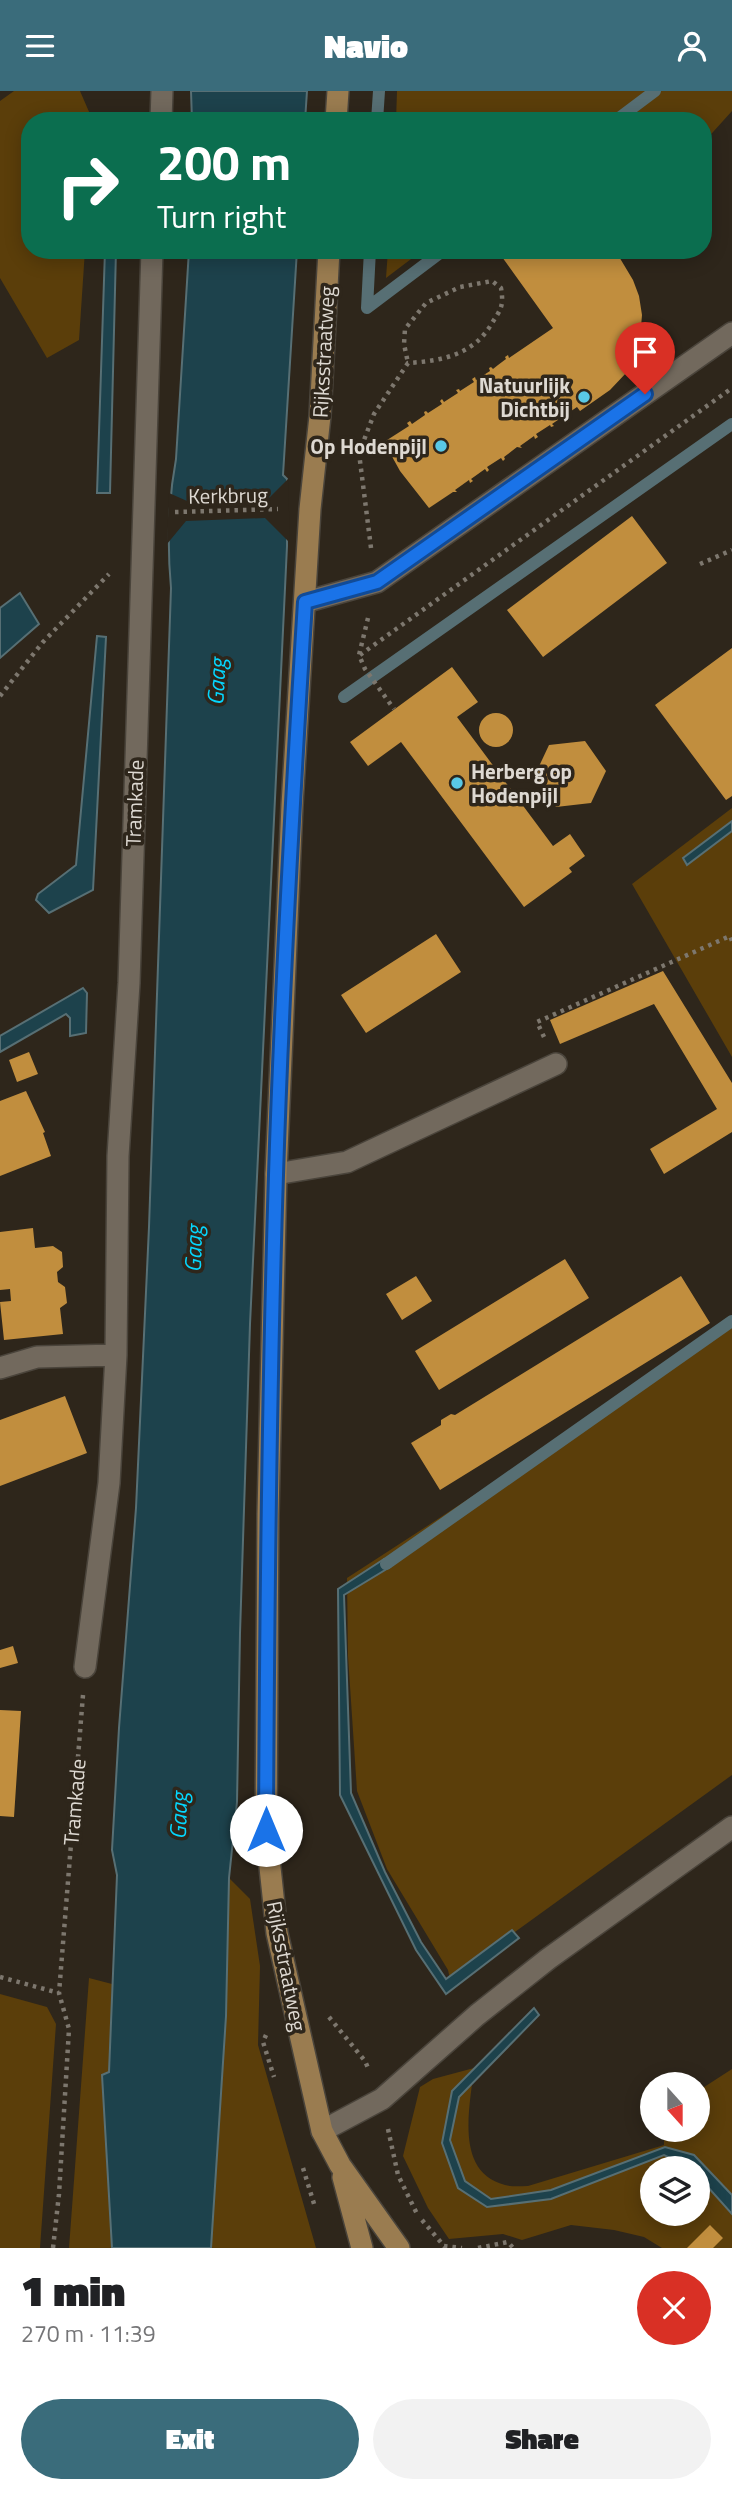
<!DOCTYPE html>
<html lang="en">
<head>
<meta charset="utf-8">
<style>
  body { margin:0; font-family:"Titillium Web",sans-serif; background:#f2f2f2; color:#202124; height:100vh; display:flex; flex-direction:column; font-size:26px; white-space:nowrap }
  * { box-sizing:border-box; margin:0 }
  p { font-size:23px; color:#757577 }
  .icon { flex:none; width:38px; height:38px; fill:none; stroke:currentColor; stroke-width:2; stroke-linecap:round; stroke-linejoin:round }
  .map { position:relative; height:2157px; overflow:hidden }
  .details { display:flex; flex-direction:column; background:#fff; flex:1 }
  .details>* { flex:none }
  .banner { position:absolute; left:21px; top:21px; width:691px; height:147px; border-radius:28px; box-shadow:0 4px 18px #0003; background:#0b6e4f; color:#fff; overflow:hidden }
  .needle { width:46px; rotate:159deg }
  .buttons { position:absolute; left:640px; top:1981px; display:grid; gap:14px }
  .buttons a { display:grid; place-items:center; width:70px; height:70px; border-radius:50%; background:#fff; box-shadow:0 4px 18px #0003; font-size:35px }
  .pin { position:absolute; display:grid; place-items:center; width:60px; height:60px; color:#fff; margin:-72px -30px; border-radius:50% 50% 50% 0; rotate:-45deg; box-shadow:0 0 7px #0007 }
  .pin .icon { rotate:45deg }
  .me { position:absolute; width:77px; margin:-38px; rotate:0deg; stroke-linejoin:round; filter:drop-shadow(0 0 5px #0008) }
  .turn { display:flex; align-items:center; gap:24px; height:147px; padding:0 21px; font-size:32px }
  .turn .icon { width:91px; height:91px; stroke-width:2.5 }
  .turn b { display:block; font-size:49px; line-height:60px }
  .round { display:grid; place-items:center; flex:none; width:74px; height:74px; border-radius:37px; background:#f2f2f2 }
  .summary { display:flex; align-items:center; justify-content:space-between; height:119px; padding:0 21px }
  h1 { font-size:42px; font-weight:800; line-height:52px }
  .button { display:flex; gap:14px; margin-top:auto; padding:14px 21px }
  .button a { flex:1; height:80px; border-radius:42px; background:#3a6c7b; color:#fff; font-size:28px; font-weight:800; line-height:80px; text-align:center }
  .button a+a { background:#f2f2f2; color:#202124 }
  header { display:flex; justify-content:space-between; align-items:center; height:91px; padding:0 21px; background:#3a6c7b; color:#fff; font-size:32px; font-weight:800 }
  .map>svg:first-child { display:block }
  .green { fill:#5b3e0a; fill-rule:evenodd }
  .water { fill:#1d424c; stroke:#576f74; stroke-width:2 }
  .pier { fill:#2e261b }
  .lines { fill:none; stroke-linecap:round; stroke-linejoin:round }
  .stream { stroke:#576f74; stroke-width:12 }
  .building { fill:#c18e3e }
  .minor-casing { stroke:#4a443b; stroke-width:24 }
  .major-casing { stroke:#4a443b; stroke-width:24 }
  .path { stroke:#7d776e; stroke-width:4.5; stroke-dasharray:3.5 5; stroke-linecap:butt }
  .minor { stroke:#72695d; stroke-width:21 }
  .major { stroke:#9a7c50; stroke-width:21 }
  .route-casing { stroke:#114b97; stroke-width:18 }
  .route { stroke:#1a73e8; stroke-width:12 }
  .poi-dot { fill:#59c8e5; stroke:#2e261b; stroke-width:2.5 }
  .labels { text-anchor:middle; dominant-baseline:central; stroke-width:7; stroke-linejoin:round; paint-order:stroke }
  .street-label { font-size:21px; fill:#ded9d2; stroke:#2e261b }
  .poi-label { font-size:21px; font-weight:bold; fill:#ded9d2; stroke:#2e261b; text-anchor:end }
  .water-label { font-size:23px; font-style:italic; fill:#05d6fd; stroke:#2e261b }
</style>
</head>
<body>
<header><svg class="icon" aria-label="menu" viewBox="0 0 24 24"><path d="M4 6h16M4 12h16M4 18h16"/></svg>Navio<svg class="icon" aria-label="person" viewBox="0 0 24 24"><circle cx="12" cy="8" r="4"/><path d="M4 21q1-7 8-7t8 7"/></svg></header>
<div class="map">
<svg width="732" height="2157" viewBox="0 0 732 2157">
  <rect width="100%" height="100%" fill="#2e261b"/>
  <path class="green" d="M14,0H80L93,30H30V159H85L79,249L47,267L0,187V10Z
    M397,0H732V20L704,51V30H396Z
    M388,159H423L386,187Z
    M732,717V966L632,793Z
    M732,1226V1684L450,1888L448,1879L387,1778L357,1700L348,1565L347,1487C477,1403 607,1318 732,1226Z
    M229,1787L250,1808L260,1875L258,1954L316,2157H211L226,1925Z
    M89,1887L112,1893L109,1981L102,1984L112,2157H69Z
    M0,1903L47,1916L56,1933L40,2157H0Z
    M474,1977C470,2016 454,2081 505,2094C512,2096 521,2095 528,2095L664,2054V2039H698V2000L732,1978V2157H662L644,2146L614,2139L571,2134L522,2149L503,2143L449,2148L428,2117L403,2065L420,1996L433,1988ZM653,2077H698V2123H653Z"/>
  <path class="water" d="M191,0H307L305,30H192Z
    M105,159H116L110,402H97Z
    M189,159H297L283,384L287,388V455L250,1233L240,1542L237,1711L229,1787L226,1925L211,2157H112L102,1984L109,1981L117,1784L112,1759L119,1637L136,1417L149,1136L171,497C167,453 168,411 176,368Z
    M20,502L39,533L0,567V517Z
    M97,545L106,546L93,799L49,822L36,809L38,803L76,774Z
    M732,730V740L687,774L683,767Z
    M83,897L87,902L86,942L70,945V927L66,923L0,961V945Z
    M384,1468L390,1476L344,1504L351,1702L385,1781L421,1851L446,1888L512,1839L519,1847L446,1903L416,1859L340,1704L338,1498Z
    M534,1917L539,1924L459,2006L450,2049L465,2090L491,2108L551,2099L665,2056L694,2064L732,2104V2123L698,2085V2077H692L664,2064L551,2108L487,2116L458,2097L442,2052L452,2000Z"/>
  <path class="pier" d="M288,388L290,452L265,427L186,430L167,453L169,402L187,410L267,409Z"/>
  <g class="lines">
    <path class="stream" d="M377,30L379,0
      M615,30L655,0
      M370,159L367,217L444,159
      M344,606L732,333
      M386,1473L732,1230"/>
  </g>
  <path class="building" d="M497,159H615L633,189L639,205L642,224L640,248L627,281L610,299L580,320L577,316L552,333L554,335L551,336L550,334L536,343L538,346L535,348L534,345L520,355L522,357L517,356L504,366L505,368L503,370L501,367L487,376L489,379L487,381L485,378L471,388L473,390L470,392L469,389L455,399L457,401H453L429,417L400,380L384,351L409,335L407,332L410,330L412,333L425,324L424,321L426,320L428,322L442,313L440,310L442,308L444,311L458,302L456,299L459,298L460,300L474,291L472,288L475,286L476,289L490,280L489,277L491,276L493,278L498,274L506,268L505,266L508,264L509,267L553,237Z
    M632,425L667,472L543,566L507,519Z
    M732,557V705L726,709L655,614Z
    M452,576L478,611L457,626L553,755L570,743L585,765L569,777L572,781L524,816L401,651L368,675L350,651Z
    M479 639a17 17 0 1 1 34 0a17 17 0 1 1-34 0Z
    M585,650L606,680L591,712L556,716L534,686L549,654Z
    M436,843L461,881L366,942L341,904Z
    M663,880L732,992V1041L664,1083L650,1058L717,1018L654,913L560,953L550,929Z
    M29,961L38,983L17,991L9,969Z
    M26,1000L45,1041L43,1042L51,1065L0,1085V1010Z
    M33,1137L35,1157L53,1155L62,1161L63,1176L57,1181L58,1191L65,1196L67,1212L60,1217L63,1243L4,1249L0,1211L11,1210L10,1198L0,1199V1141Z
    M565,1168L589,1207L439,1299L415,1260Z
    M416,1185L432,1210L402,1229L386,1203Z
    M681,1185L710,1232L440,1399L411,1352L441,1334V1329L451,1323L455,1324Z
    M65,1305L87,1362L0,1395V1329Z
    M13,1555L18,1572L0,1577V1559Z
    M0,1619L21,1620L14,1726L0,1725Z
    M710,2134L723,2147L713,2157H687Z"/>
  <g class="lines">
    <defs>
      <path id="minor" d="M161,30L162,0
        M305,511L377,491L732,242
        M276,1083L347,1071L556,973
        M0,1277L37,1266L116,1264
        M85,1576L109,1392L116,1264L118,1065L129,892L152,159
        M322,2040L382,2008L477,1924L548,1868L732,1736"/>
      <path id="major" d="M336,30L338,0
        M329,159L320,325L310,418L292,714L276,1083L268,1423L266,1739L277,1842L322,2040L340,2074L399,2157
        M343,2086L362,2157"/>
    </defs>
    <use href="#minor" class="minor-casing"/>
    <use href="#major" class="major-casing"/>
    <path class="path" d="M175,421L278,418
      M371,457L359,362L374,323L408,272C441,270 474,264 492,232C501,218 504,215 501,197L492,190L460,196L426,212L405,238L404,253L408,272
      M700,473L732,459
      M368,527L359,564L365,578L394,618
      M360,564L732,297
      M0,605L43,551L109,483
      M544,946L537,931L730,845L732,850
      M0,1886L59,1902
      M329,1926L365,1970L368,1977
      M266,1944L263,1951L274,1986
      M388,2038L398,2084L418,2125
      M303,2077L315,2116
      M422,2129L444,2155L462,2157
      M53,2157L59,2103L69,1938L59,1902L83,1604
      M478,2157L508,2151L513,2157"/>
    <use href="#minor" class="minor"/>
    <use href="#major" class="major"/>
  </g>
  <g class="lines">
    <defs>
      <path id="route" d="M266,1739C267,1520 269,1302 276,1084C282,893 293,702 305,511L377,491L645,303"/>
    </defs>
    <use href="#route" class="route-casing"/>
    <use href="#route" class="route"/>
  </g>
  <g class="poi-dot">
    <circle cx="584" cy="306" r="7"/>
    <circle cx="441" cy="355" r="7"/>
    <circle cx="457" cy="692" r="7"/>
  </g>
  <g class="labels">
    <g class="street-label">
      <text transform="translate(323 261) rotate(-87)">Rijksstraatweg</text>
      <text transform="translate(228 404) rotate(-1)">Kerkbrug</text>
      <text transform="translate(134 712) rotate(-88)">Tramkade</text>
      <text transform="translate(74 1711) rotate(-85)">Tramkade</text>
      <text transform="translate(287 1875) rotate(79)">Rijksstraatweg</text>
    </g>
    <g class="poi-label">
      <text x="570" y="294">Natuurlijk<tspan x="570" dy="24">Dichtbij</tspan></text>
      <text x="427" y="355">Op Hodenpijl</text>
      <text x="471" y="680" text-anchor="start">Herberg op<tspan x="471" dy="24">Hodenpijl</tspan></text>
    </g>
    <g class="water-label">
      <text transform="translate(216 591) rotate(-87)">Gaag</text>
      <text transform="translate(193 1158) rotate(-88)">Gaag</text>
      <text transform="translate(178 1725) rotate(-88)">Gaag</text>
    </g>
  </g>
</svg>
<div class="buttons">
<a><svg class="needle" viewBox="-14 -14 28 28"><path d="M0-13l5 13h-10z" fill="#e53935"/><path d="M0 13l5-13h-10z" fill="#757577"/></svg></a>
<a><svg class="icon" aria-label="layers" viewBox="0 0 24 24"><path d="M12 4l9 5-9 5-9-5zM3 14l9 5 9-5"/></svg></a>
</div>
<div class="pin" style="left:645px;top:303px;background:#d93025"><svg class="icon" aria-label="arrive" viewBox="0 0 24 24"><path d="M6 21V4h12l-3 4 3 4H6"/></svg></div>
<svg class="me" style="left:266px;top:1739px" viewBox="-20 -20 40 40"><circle r="19" fill="#fff"/><path d="M0-13L10 11 0 6-10 11z" fill="#1a73e8"/></svg>
<div class="banner">
<div class="turn"><svg class="icon" aria-label="right" viewBox="0 0 24 24"><path d="M7 20v-9h11M14 6l5 5-5 5"/></svg><div><b>200 m</b>Turn right</div></div>
</div>
</div>
<section class="details">
<div class="summary"><div><h1>1 min</h1><p>270 m · 11:39</p></div><a class="round" style="background:#d93025;color:#fff"><svg class="icon" aria-label="close" viewBox="0 0 24 24"><path d="M6 6l12 12M18 6L6 18"/></svg></a></div>
<div class="button"><a>Exit</a><a>Share</a></div>
</section>
</body>
</html>
